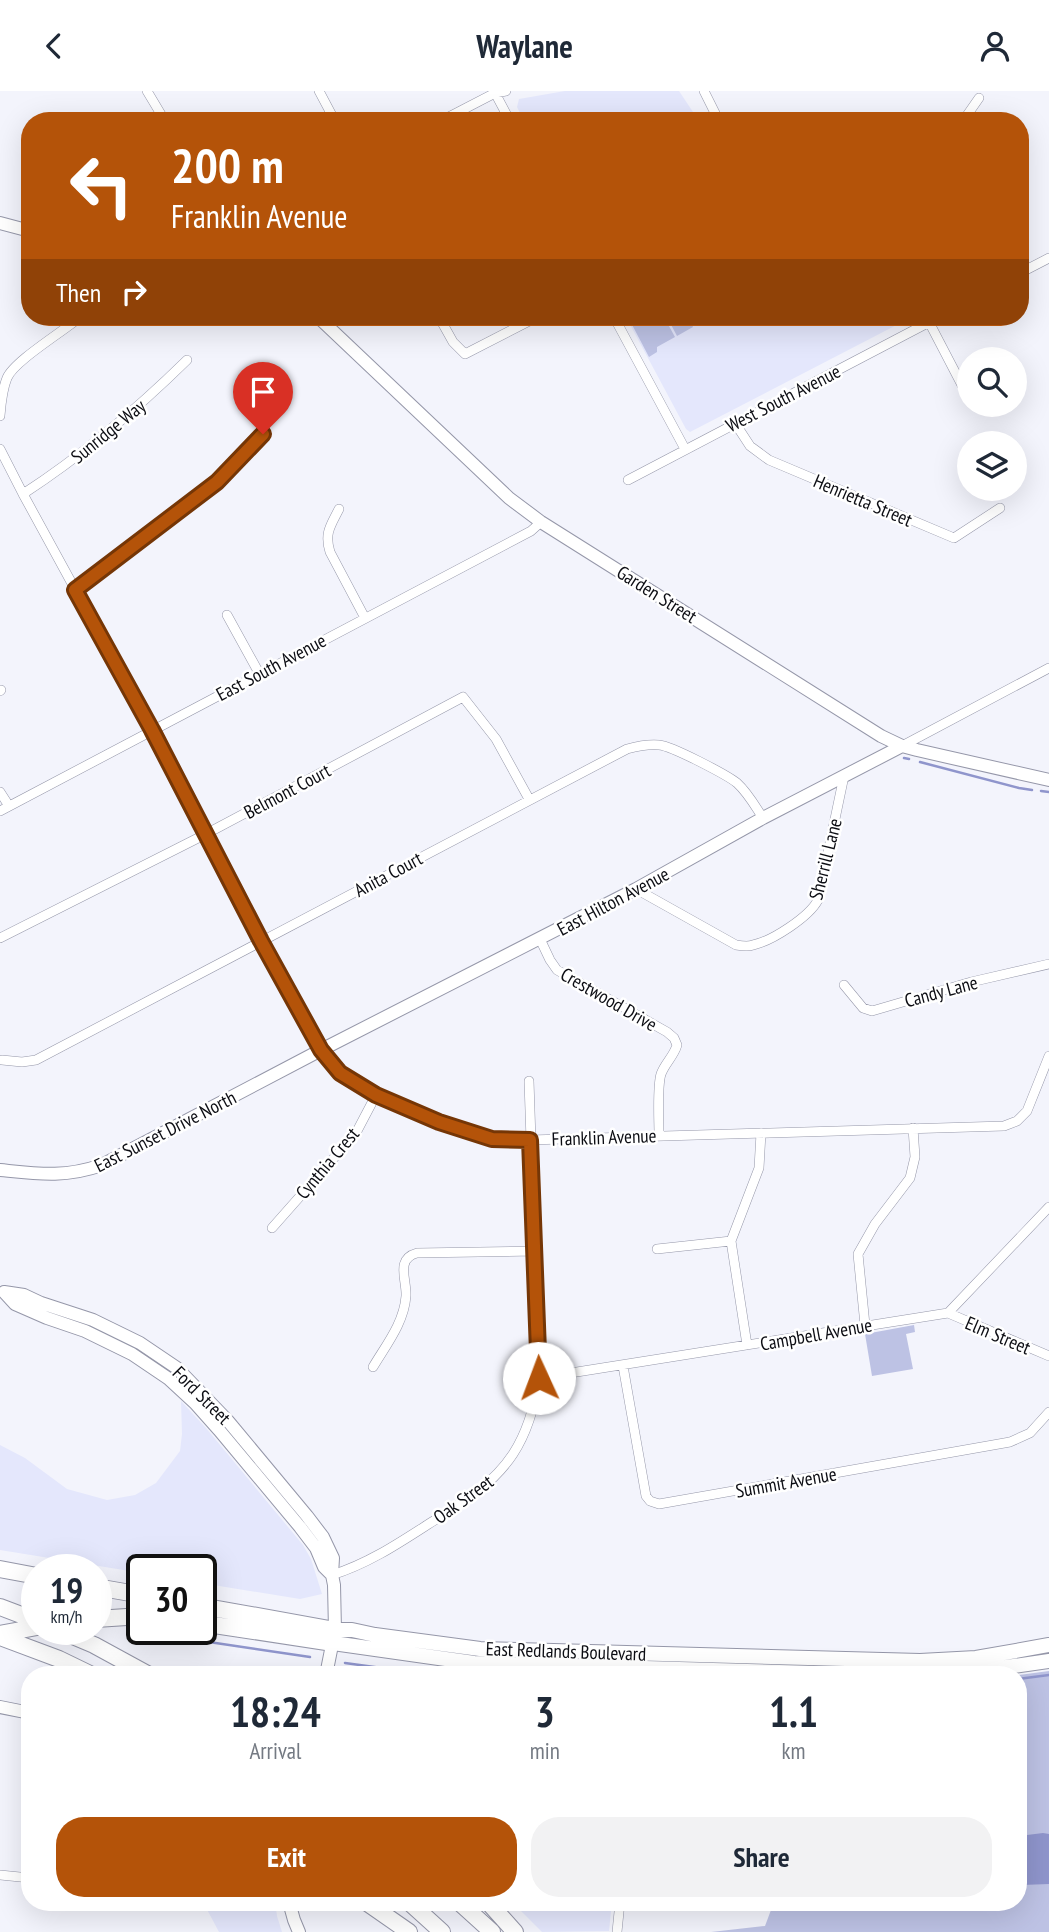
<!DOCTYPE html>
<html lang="en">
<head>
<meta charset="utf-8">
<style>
  body { margin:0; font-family:"PT Sans Narrow",sans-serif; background:#f2f2f3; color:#1f2937; height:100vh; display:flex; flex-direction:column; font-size:26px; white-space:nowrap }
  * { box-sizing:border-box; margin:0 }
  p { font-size:23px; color:#747a83 }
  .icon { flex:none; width:38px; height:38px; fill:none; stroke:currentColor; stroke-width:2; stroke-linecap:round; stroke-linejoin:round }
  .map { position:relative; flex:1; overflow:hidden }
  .sheet { position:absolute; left:21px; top:1575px; width:1006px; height:245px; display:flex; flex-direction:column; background:#fff; border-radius:28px; box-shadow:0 7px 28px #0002 }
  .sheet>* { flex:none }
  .hud { position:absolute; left:21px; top:21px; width:1008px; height:214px; border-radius:28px; box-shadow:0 7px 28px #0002; background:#b45309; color:#fff; overflow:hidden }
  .fabs { position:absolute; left:957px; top:256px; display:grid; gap:14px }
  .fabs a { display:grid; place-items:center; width:70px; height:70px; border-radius:50%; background:#fff; box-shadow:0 7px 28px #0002; font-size:35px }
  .speed { position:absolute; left:21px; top:1463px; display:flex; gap:14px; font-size:35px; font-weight:700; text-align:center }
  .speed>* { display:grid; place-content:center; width:91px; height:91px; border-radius:50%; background:#fff; box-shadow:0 7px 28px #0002; line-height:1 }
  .speed small { font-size:18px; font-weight:400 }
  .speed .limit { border:4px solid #111; border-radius:10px; background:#fff; color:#111 }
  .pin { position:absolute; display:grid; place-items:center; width:60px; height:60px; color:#fff; margin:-72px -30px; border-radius:50% 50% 50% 0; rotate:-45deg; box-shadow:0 0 7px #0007 }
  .pin .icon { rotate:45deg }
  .me { position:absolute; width:77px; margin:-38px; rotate:358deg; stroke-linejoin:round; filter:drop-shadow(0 0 5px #0008) }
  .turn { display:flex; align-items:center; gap:24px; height:147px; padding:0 35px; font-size:32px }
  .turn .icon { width:91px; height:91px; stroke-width:2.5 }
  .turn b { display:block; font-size:49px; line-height:60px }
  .then { display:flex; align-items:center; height:66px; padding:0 35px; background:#0003; gap:14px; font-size:26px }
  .eta { display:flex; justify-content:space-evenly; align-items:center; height:119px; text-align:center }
  .eta b { font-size:42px; font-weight:700; line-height:49px }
  .action { display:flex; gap:14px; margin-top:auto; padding:14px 35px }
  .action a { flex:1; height:80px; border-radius:28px; background:#b45309; color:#fff; font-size:28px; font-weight:700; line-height:80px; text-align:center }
  .action a+a { background:#f2f2f3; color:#1f2937 }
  header { display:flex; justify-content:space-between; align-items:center; height:91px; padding:0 35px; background:#fff; font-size:32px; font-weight:700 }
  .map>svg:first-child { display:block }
  .built { fill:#e4e7fc }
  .green { fill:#bdc2e4 }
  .water { fill:#8f95cc }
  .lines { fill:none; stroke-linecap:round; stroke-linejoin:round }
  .stream { stroke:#8f95cc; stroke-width:2.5 }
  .street-casing { stroke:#9597a9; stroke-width:10 }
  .secondary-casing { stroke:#9597a9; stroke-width:14 }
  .primary-casing { stroke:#9597a9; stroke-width:16 }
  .highway-casing { stroke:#9597a9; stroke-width:18 }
  .street { stroke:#fff; stroke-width:9 }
  .secondary { stroke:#fff; stroke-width:12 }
  .primary { stroke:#fff; stroke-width:14 }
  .highway { stroke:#fff; stroke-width:16 }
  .route-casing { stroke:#753606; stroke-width:18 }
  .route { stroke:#b45309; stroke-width:12 }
  .labels { text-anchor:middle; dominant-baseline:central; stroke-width:5; stroke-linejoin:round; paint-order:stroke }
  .street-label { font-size:19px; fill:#0c0d13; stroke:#fff }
</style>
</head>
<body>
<header><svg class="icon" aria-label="back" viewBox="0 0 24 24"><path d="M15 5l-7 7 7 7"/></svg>Waylane<svg class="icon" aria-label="person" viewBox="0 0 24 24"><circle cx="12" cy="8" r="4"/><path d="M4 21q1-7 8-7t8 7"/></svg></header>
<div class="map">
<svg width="1049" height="1841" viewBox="0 0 1049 1841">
  <rect width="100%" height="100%" fill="#f3f4fc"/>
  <path class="built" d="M565,0H679L699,30H524L517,16L519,8Z
    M626,226H912L690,341L686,338Z
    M181,1310L206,1337L303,1454L311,1468L322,1503L300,1508L201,1492V1479H142V1482L0,1459V1354L25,1367L67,1398L107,1409L135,1404L156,1392L180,1360L182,1343Z
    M203,1811H275L277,1825L282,1841H219Z
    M512,1811H612L609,1840L542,1841Z"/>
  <path class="green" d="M628,226H664L675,246L657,256V261L649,266Z
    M667,226H688L693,236L677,245Z
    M914,1234L915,1241L906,1243L913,1278L872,1285L865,1243Z
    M1049,1580V1841H711L765,1835L774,1811H1018L1019,1584Z"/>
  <path class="water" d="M1043,1742L1049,1743V1793L1022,1794L1019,1792V1745Z"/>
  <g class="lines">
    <path class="stream" d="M904,667L909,668
      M920,671L1019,697L1032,699
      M1041,700L1049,701
      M163,1546L182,1547L310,1566
      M345,1572L433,1584
      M1018,1588L1049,1584"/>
    <defs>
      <path id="street" d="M147,0L165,30
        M319,0L335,30
        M494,0L510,30
        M704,0L719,30
        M441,30L495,2L506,0
        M963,30L979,7
        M1020,182L1049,167
        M439,226L453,251L465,263L537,226
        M614,226L685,358
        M929,231L966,302L970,305
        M0,325C1,313 2,299 7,287C14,270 64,240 80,226
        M735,332L750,355L769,369L954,447L1000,417
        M0,358L23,403L152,639L261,850L321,959L340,982L376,1004L439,1032L492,1048L530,1049L1004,1035L1017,1030L1027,1020L1049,965
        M628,389L939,226
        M23,403C83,364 136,319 187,269
        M339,418C331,434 324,442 330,461L365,527
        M75,499L217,391L263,343
        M227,524L259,582
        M0,600L1,599
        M902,655L1049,577
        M0,701L9,715
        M0,720L531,440L541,431
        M636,798L736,854C742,855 748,856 753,854C772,850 809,826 818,809L844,685
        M0,847L204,744L463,606L496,648L529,708
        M540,848L550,869L557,879L667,941L674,947L677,954C674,965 665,972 661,983C657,996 659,1029 659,1044
        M844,894L863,917L872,920L971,891L1049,873
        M2,969L22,971L36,969L627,658C638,655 648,653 659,654C672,655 727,684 737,692C748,702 755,715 763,727
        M272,1137L356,1042L376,1004
        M657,1158L731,1150
        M948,1222L1049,1265
        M865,1234L858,1163L875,1133L910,1087L915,1066L913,1037
        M747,1254L731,1150L759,1077L761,1042
        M623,1275L646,1405L650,1410L659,1413L1010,1351L1030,1342L1049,1321
        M373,1276C386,1254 404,1232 406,1205C407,1189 395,1168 417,1162L534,1160
        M539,1287L948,1222L1049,1116
        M332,1484C367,1473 396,1454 427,1434C459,1414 492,1395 513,1363C528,1340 535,1314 539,1287L529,990
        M0,1784L30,1787
        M617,1841L620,1811"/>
      <path id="secondary" d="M0,132L30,140
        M318,226L509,407L541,431L881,645L902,655L917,659L1049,689
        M0,1079C39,1083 64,1087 102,1074L321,959L636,798L763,727L902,655
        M4,1201L24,1204L41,1212L93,1229L140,1252L177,1277L228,1330L307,1425L323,1446L333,1467L332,1484L334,1494L335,1539L326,1584
        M4,1201L15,1213L47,1227L85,1240L132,1263L169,1288L195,1312L219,1339L300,1436L316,1457L324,1476L332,1484
        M0,1616L30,1622
        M289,1811L294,1829L299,1841"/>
      <path id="primary" d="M335,1539H352L375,1544L480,1558L920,1570L976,1567L1049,1554
        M333,1552L474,1572L883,1584
        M911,1584L986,1579L1049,1570"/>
      <path id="highway" d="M0,1478L37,1485
        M96,1496L142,1504
        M201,1515L335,1539
        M0,1516L37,1530
        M96,1528L142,1525
        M201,1532L333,1552
        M56,1538L94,1554L149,1584
        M0,1543L37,1536
        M0,1546L59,1568L92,1584
        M366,1811L409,1841
        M409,1811L442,1841
        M459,1811L492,1841
        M488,1811L515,1841"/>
    </defs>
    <use href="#street" class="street-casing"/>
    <use href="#secondary" class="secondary-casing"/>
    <use href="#primary" class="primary-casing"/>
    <use href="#highway" class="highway-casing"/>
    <use href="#street" class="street"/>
    <use href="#secondary" class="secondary"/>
    <use href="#primary" class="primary"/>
    <use href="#highway" class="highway"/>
  </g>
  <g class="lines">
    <defs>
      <path id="route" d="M263,343L217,391L75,499L152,639L261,850L321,959L340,982L376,1004L439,1031L492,1048L530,1049L539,1287"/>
    </defs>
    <use href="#route" class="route-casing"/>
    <use href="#route" class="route"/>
  </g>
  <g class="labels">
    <g class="street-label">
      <text transform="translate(783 307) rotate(-27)">West South Avenue</text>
      <text transform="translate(108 340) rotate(-39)">Sunridge Way</text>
      <text transform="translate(863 409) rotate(23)">Henrietta Street</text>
      <text transform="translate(657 503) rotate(32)">Garden Street</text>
      <text transform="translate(271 576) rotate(-28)">East South Avenue</text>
      <text transform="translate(287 700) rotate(-28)">Belmont Court</text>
      <text transform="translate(825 768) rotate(-76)">Sherrill Lane</text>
      <text transform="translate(388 783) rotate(-28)">Anita Court</text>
      <text transform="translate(613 810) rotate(-28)">East Hilton Avenue</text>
      <text transform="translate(941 900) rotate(-15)">Candy Lane</text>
      <text transform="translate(609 908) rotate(30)">Crestwood Drive</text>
      <text transform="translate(165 1040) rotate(-27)">East Sunset Drive North</text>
      <text transform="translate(604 1046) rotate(-2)">Franklin Avenue</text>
      <text transform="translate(327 1072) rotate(-50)">Cynthia Crest</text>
      <text transform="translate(816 1243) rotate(-10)">Campbell Avenue</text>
      <text transform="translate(998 1244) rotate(23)">Elm Street</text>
      <text transform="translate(202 1304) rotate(45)">Ford Street</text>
      <text transform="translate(786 1391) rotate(-10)">Summit Avenue</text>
      <text transform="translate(463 1408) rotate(-36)">Oak Street</text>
      <text transform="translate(566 1560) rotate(2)">East Redlands Boulevard</text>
    </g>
  </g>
</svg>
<div class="fabs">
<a><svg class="icon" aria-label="search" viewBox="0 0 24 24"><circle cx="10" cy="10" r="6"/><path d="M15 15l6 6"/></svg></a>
<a><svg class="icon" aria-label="layers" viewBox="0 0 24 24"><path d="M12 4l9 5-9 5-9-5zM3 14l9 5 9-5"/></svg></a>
</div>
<div class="speed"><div>19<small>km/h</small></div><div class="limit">30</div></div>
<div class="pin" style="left:263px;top:343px;background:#d93025"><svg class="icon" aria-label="arrive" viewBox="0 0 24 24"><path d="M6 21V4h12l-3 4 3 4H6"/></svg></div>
<svg class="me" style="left:539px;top:1287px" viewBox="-20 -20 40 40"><circle r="19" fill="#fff"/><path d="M0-13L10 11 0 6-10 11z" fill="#b45309"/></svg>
<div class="hud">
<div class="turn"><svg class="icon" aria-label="left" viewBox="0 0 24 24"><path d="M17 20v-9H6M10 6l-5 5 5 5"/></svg><div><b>200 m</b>Franklin Avenue</div></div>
<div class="then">Then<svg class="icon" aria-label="right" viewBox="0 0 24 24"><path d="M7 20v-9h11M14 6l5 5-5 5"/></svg></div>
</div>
<section class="sheet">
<div class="eta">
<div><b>18:24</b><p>Arrival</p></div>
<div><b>3</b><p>min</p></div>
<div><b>1.1</b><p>km</p></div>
</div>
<div class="action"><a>Exit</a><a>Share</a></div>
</section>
</div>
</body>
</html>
